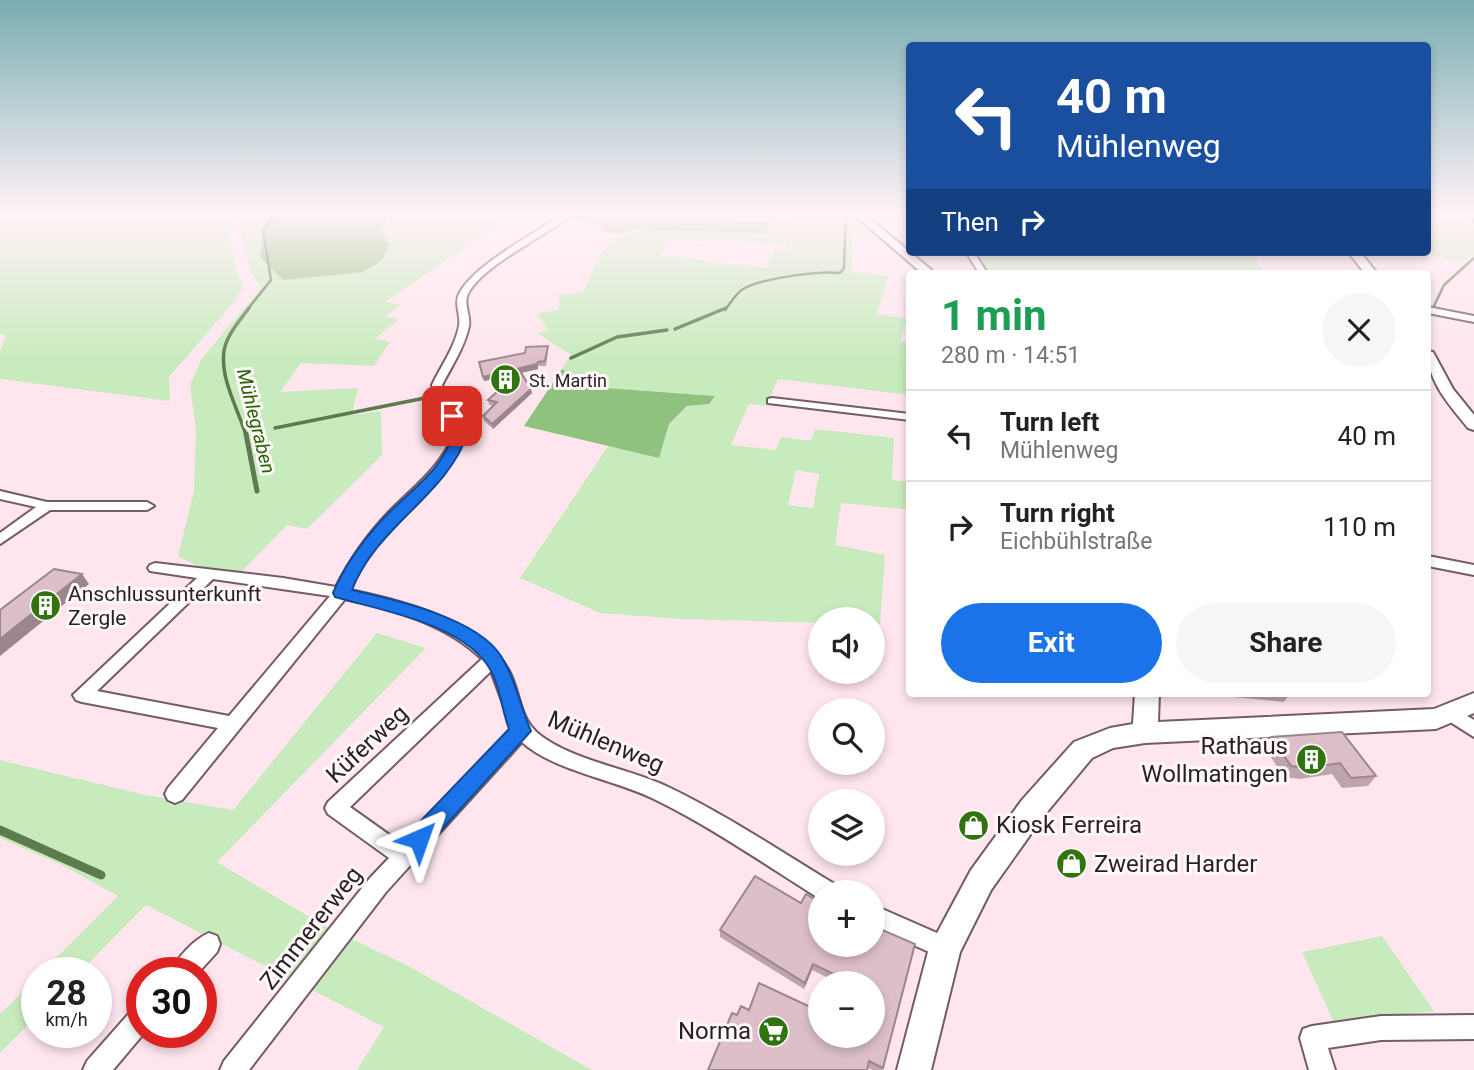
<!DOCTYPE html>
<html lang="en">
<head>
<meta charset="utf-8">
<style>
  body { margin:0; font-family:Roboto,sans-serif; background:#f6f6f6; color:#222; height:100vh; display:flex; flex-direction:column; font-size:26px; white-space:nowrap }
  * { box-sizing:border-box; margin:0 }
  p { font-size:23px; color:#767676 }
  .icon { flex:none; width:38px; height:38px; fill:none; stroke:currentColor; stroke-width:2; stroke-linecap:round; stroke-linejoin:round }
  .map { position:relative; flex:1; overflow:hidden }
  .drawer { position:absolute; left:906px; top:270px; width:525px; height:427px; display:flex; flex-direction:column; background:#fff; border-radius:7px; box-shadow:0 4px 10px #0003 }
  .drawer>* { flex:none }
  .top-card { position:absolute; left:906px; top:42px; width:525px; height:214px; border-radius:7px; box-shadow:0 4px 10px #0003; background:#1a4fa0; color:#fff; overflow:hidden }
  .buttons { position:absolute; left:808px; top:607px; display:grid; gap:14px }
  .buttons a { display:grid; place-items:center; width:77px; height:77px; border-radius:50%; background:#fff; box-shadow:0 4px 10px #0003; font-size:35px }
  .speed { position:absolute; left:21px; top:957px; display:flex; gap:14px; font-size:35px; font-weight:700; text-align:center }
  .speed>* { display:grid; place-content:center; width:91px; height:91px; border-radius:50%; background:#fff; box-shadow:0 4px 10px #0003; line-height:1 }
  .speed small { font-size:18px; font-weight:400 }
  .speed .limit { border:10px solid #d22; background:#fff; color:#111 }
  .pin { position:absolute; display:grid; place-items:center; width:60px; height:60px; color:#fff; margin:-30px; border-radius:14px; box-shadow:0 4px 10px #0006 }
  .me { position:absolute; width:77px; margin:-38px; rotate:43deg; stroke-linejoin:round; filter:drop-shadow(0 0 5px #0008) }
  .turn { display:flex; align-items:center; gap:24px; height:147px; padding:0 35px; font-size:32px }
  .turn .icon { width:91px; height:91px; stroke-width:2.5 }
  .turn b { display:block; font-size:49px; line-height:60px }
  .then { display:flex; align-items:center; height:66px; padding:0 35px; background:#0003; gap:14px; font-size:26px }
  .round { display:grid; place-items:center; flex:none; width:74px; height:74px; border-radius:37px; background:#f6f6f6 }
  .summary { display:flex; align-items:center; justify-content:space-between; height:119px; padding:0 35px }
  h1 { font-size:42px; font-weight:700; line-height:52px; color:#1e9e55 }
  .cta { display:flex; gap:14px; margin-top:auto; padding:14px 35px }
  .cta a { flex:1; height:80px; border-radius:42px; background:#1a73e8; color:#fff; font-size:28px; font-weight:700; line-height:80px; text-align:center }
  .cta a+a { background:#f6f6f6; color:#222 }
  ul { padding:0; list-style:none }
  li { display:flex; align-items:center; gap:21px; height:91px; padding:0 35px; border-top:2px solid #e0e0e0 }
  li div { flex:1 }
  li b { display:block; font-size:26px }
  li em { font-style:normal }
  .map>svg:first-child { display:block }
  .green { fill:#c8ebbd; fill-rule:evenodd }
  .forest { fill:#8fc27e }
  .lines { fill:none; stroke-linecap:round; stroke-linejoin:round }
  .stream-far3 { stroke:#5c7b4e; stroke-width:2.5 }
  .stream-far2 { stroke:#5c7b4e; stroke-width:3.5 }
  .stream-far1 { stroke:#5c7b4e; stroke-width:5 }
  .stream { stroke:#5c7b4e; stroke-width:9 }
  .street-casing { stroke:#755b64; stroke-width:4 }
  .secondary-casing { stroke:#755b64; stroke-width:4 }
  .street { fill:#fff; fill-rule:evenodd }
  .secondary { fill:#fff; fill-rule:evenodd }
  .wall { fill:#bea4ad }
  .shaded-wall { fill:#9b868d }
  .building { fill:#ddbfc9; stroke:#9b868d; stroke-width:2 }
  .route { fill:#1a73e8; stroke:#114b97; stroke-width:2 }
  .labels { text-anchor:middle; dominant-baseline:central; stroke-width:6; stroke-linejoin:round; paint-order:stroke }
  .far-poi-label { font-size:18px; fill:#2a1f23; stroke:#fff8fa; text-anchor:start }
  .far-water-label { font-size:19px; font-style:italic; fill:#256400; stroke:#fff8fa }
  .poi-label { font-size:21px; fill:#2a1f23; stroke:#fff8fa; text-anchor:start }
  .near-street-label { font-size:24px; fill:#2a1f23; stroke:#fff8fa }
  .near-poi-label { font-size:24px; fill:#2a1f23; stroke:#fff8fa; text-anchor:end }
</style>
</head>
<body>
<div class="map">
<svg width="1474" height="1070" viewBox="0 0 1474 1070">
  <rect width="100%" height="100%" fill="#fee5ee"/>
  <path class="green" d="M0,212H270L266,215L338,273L363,272L390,213L568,212L551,223L504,220L386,302L400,305L385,317L399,319L375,339L390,342L374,366L301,363L280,392L358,388L352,415L381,411L382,455L307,529L287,525L242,571C219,578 198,567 178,556L194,491L196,430L190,385L202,358L261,288L250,271L236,218L227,219L235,265L243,287L234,302L169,377L170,401L0,379V352L6,335L0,334Z
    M1428,212H1474V255L1459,263L1424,252H1428V224L1438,222L1428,219Z
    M841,215H853L874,234H852L851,271L889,276L876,314L907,319L900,341L910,343V395L778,379L766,406L749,404L731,445L776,450L781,437L811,441L815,429L894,438L892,480L910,482V510L841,503L835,545L885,555L880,624H873V620H821V623L681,619L600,613L520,578L609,445L659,458L669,424L687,406L709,404L714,396L592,387L562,369L571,355L537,333L548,330L537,314L559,309V295L583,292L600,254L629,229L767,233L768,222L841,224ZM674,240L786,244L784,250H775L765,268L659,255ZM796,470L819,474L813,508L788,505Z
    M973,252H1251L1264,273H986Z
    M377,633L426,648L217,862L323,925L412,968L592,1070H357L384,1027L146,905L79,973H41L118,896L62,865L0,838V760L141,794L233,810Z
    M1382,936L1434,1011L1335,1025L1302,952Z
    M37,978V1016L0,1053V1014Z"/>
  <path class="forest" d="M270,212H401L390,213L381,230L390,246L381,261L363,272L283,280L260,257L266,215Z
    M574,212H626L622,214L768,222L767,233L629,229L621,234L599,231L605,227L568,217Z
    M562,369L592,387L715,396L709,404L687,406L669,424L659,458L524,426Z"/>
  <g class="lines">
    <path class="stream-far3" d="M1464,212L1470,214L1474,221
      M1434,306L1444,285L1474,258
      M247,310L271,280L263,230L278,212
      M725,310C730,304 736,293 743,289C762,278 818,271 840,273L844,268L846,215"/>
    <path class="stream-far2" d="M675,329L726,308
      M571,358L617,337L667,330
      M275,428L435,396
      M246,435C238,409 220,379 224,351C226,336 240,320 249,308"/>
    <path class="stream-far1" d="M246,434L257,491"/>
    <path class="stream" d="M0,830L101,875"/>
    <defs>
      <path id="street" d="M566,212H575C549,235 482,265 468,294C463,304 471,315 469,326C465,346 452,366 442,385L449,401L467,432C453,469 426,489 400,517C380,539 362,563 350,590C403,601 484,621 510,673C523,700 518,722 547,740C581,762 629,769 666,786C725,814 780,851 836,885L839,892H821L820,899C766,865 713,828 654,799C616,780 552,770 522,742L386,892L249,1070H220L224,1061L370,878L389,858L328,814L325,808L328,802L482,659C446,624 393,609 345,599L182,800L175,803L168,800L165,794L168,788L218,728L82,702L76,700L73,695L197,578L150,571L148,568L150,565L155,563L283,578L336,587C350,559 369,533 390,511C416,485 441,467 455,432L437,401L432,385C441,366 455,347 459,326C461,315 454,304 459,294C474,264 538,232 566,212ZM213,579L330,596L229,716L97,691ZM491,671L512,728L402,844L350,807Z
        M966,252H974L987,273H979Z
        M1428,307L1474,316V322L1428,313Z
        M772,398L910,414V420L768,403V399Z
        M0,491L47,502H147L154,506L147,510H50L0,544V533L36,507L0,499Z
        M1428,556L1474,565V575L1428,566Z
        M1450,706L1474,720V737L1444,718L1441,713L1444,708Z
        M873,905L953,940L956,948L953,956L945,959L873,927Z
        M209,933L217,936L220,944L217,952L198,973H170C177,958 194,939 209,933Z
        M142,1006V1032H145L113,1070H83L87,1061L133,1009Z
        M1474,1015V1039L1381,1040L1328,1048L1335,1070H1309L1300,1038L1303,1029L1312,1026L1381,1016Z"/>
      <path id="secondary" d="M851,212H862L935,273H922Z
        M1348,252H1360L1377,273H1365Z
        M1428,351L1433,352L1453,389L1474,415V430L1468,428C1449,404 1428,383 1428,351Z
        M1135,693H1159L1158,722L1434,709L1474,693V713L1436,729L1145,743L1113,748L1092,758L1042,818L991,890L960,952L931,1070H897L929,948L971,870L1022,800L1074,742L1110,728L1133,724Z"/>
    </defs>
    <use href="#street" class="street-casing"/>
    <use href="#secondary" class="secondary-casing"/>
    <use href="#street" class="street"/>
    <use href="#secondary" class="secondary"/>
  </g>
  <path class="wall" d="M548,350L546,366H538V369L521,373L532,393L493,429L484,421L483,416L494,406L489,405L488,400L517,374L484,381L479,362Z
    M1232,693H1290L1284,702L1234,697Z
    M1271,737L1376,776L1368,786L1342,788L1332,774L1300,779L1284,777L1264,747Z
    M720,930L821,945L915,944L882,1070H873L737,1015L749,1010L873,1036V984H840L812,970L804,989L720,937Z"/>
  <path class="shaded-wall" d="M538,362V369L484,381L483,377Z
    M531,389L532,393L493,429L492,424Z
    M82,574L89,584L0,656V639Z
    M813,964L812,970L804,989L805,983Z"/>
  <path class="building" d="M548,346L545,361L538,362L537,364L483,377L479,362L525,353L526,347Z
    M520,371L531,389L492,424L483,416L497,402L488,400Z
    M54,569L82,574L0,639V610Z
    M1342,732L1376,776L1351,778L1340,763L1308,768L1291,766L1271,737Z
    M755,876L801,903L806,894L821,903V945H873V926L915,944L883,1068L869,1061L867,1070H708L732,1013L737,1015L741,1006L749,1010L759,983L821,1012V1036H873V984H854L813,964L805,983L720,930Z"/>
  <linearGradient id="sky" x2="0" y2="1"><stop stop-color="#79adb2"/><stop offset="0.59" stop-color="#fff3f7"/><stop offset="1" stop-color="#fff3f7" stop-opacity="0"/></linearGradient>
  <rect width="1474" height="362" fill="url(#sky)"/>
  <path class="route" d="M452,412L456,414L468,432C449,494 376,526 352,590C393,599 477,618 501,656C516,680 520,706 531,731L427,846L419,849L411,846L408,839L411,831L509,729C501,708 500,682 486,663C457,623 380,610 335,597L333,593C344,567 361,543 380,522C409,490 441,474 454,432L445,416Z"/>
  <defs>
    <symbol id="building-disc" viewBox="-11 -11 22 22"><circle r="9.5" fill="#31730f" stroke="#fff8fa"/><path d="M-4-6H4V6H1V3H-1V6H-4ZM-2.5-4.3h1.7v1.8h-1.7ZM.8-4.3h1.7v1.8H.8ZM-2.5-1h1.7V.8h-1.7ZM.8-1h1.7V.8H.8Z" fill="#fff"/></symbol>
    <symbol id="shop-disc" viewBox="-11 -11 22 22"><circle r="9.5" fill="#31730f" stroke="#fff8fa"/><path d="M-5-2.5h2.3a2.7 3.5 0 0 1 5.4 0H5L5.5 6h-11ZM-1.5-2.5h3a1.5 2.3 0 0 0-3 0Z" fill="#fff"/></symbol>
    <symbol id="supermarket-disc" viewBox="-11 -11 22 22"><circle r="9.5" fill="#31730f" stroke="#fff8fa"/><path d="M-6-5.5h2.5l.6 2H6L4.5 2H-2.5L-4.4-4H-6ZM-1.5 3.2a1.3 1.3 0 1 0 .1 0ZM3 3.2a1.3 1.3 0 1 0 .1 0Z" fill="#fff"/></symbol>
  </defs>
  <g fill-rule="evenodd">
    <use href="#building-disc" x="488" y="362" width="35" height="35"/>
    <use href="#building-disc" x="28" y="588" width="35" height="35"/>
    <use href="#building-disc" x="1294" y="742" width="35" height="35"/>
    <use href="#shop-disc" x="956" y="808" width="35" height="35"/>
    <use href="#shop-disc" x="1054" y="846" width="35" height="35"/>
    <use href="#supermarket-disc" x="756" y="1014" width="35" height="35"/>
  </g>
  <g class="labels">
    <g class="far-poi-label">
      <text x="529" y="380">St. Martin</text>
    </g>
    <g class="far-water-label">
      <text transform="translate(256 421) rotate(76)">Mühlegraben</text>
    </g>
    <g class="poi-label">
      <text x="68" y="594">Anschlussunterkunft<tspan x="68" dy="24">Zergle</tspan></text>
    </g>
    <g class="near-street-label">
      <text transform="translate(606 742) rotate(23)">Mühlenweg</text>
      <text transform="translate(367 744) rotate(-43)">Küferweg</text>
      <text transform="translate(311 928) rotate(-52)">Zimmererweg</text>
    </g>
    <g class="near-poi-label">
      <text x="1288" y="746">Rathaus<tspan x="1288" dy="28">Wollmatingen</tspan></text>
      <text x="996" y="825" text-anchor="start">Kiosk Ferreira</text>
      <text x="1094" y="864" text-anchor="start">Zweirad Harder</text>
      <text x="751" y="1031">Norma</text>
    </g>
  </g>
</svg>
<div class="buttons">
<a><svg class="icon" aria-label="sound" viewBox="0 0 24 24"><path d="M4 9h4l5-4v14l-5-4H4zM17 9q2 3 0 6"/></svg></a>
<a><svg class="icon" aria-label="search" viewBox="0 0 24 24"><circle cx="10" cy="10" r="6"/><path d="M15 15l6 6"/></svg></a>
<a><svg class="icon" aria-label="layers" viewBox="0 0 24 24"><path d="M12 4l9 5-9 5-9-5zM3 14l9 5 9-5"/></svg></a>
<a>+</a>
<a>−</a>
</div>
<div class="speed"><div>28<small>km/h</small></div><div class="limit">30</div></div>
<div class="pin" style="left:452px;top:416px;background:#d93025"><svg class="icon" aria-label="arrive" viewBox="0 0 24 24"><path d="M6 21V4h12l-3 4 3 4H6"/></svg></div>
<svg class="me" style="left:419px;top:839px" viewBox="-20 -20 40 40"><path d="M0-17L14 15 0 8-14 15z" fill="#1a73e8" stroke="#fff" stroke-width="4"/></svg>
<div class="top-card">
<div class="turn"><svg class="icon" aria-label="left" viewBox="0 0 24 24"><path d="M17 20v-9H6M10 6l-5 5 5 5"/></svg><div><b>40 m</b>Mühlenweg</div></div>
<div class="then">Then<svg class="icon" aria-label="right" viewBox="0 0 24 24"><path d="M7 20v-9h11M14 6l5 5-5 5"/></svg></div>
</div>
<section class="drawer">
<div class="summary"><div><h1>1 min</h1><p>280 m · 14:51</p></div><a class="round"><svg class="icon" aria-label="close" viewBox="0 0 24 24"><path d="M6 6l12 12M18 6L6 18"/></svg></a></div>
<ul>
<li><svg class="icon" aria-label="left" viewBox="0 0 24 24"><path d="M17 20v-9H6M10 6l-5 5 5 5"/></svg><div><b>Turn left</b><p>Mühlenweg</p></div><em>40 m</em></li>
<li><svg class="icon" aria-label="right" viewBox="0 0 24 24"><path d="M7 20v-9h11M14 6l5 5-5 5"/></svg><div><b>Turn right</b><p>Eichbühlstraße</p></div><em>110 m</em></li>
</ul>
<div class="cta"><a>Exit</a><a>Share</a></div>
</section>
</div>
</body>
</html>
